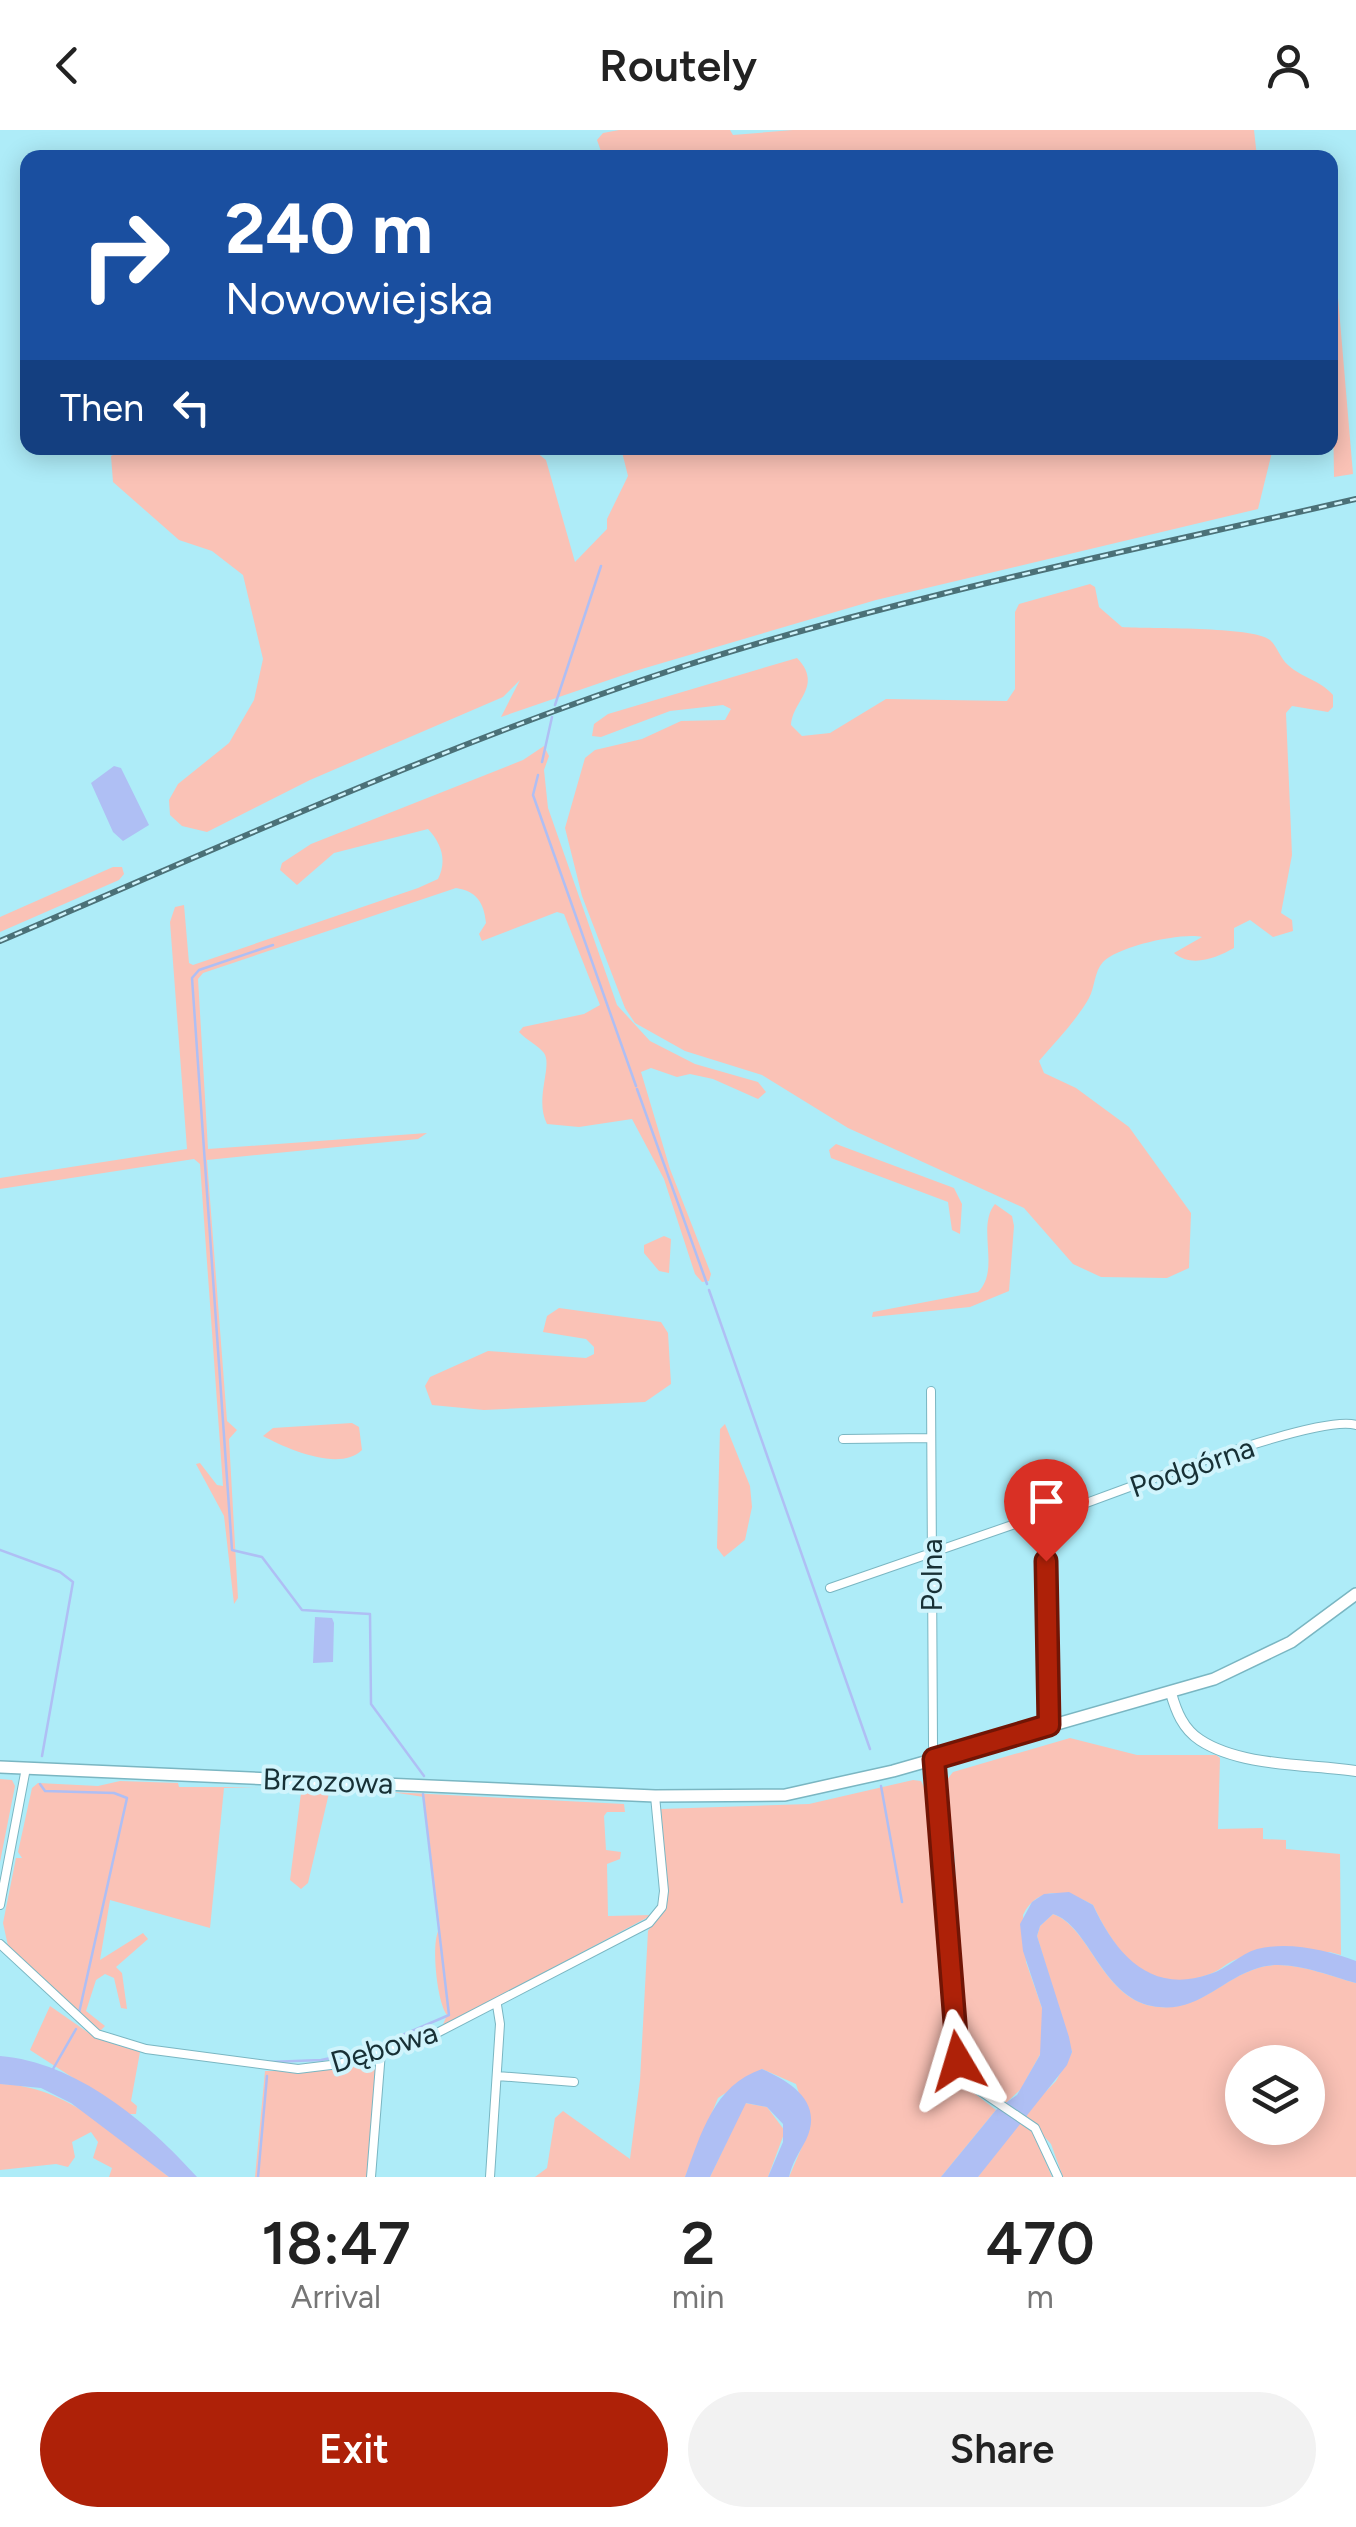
<!DOCTYPE html>
<html lang="en">
<head>
<meta charset="utf-8">
<style>
  body { margin:0; font-family:Figtree,sans-serif; background:#f2f2f2; color:#222; height:100vh; display:flex; flex-direction:column; font-size:38px; white-space:nowrap }
  * { box-sizing:border-box; margin:0 }
  p { font-size:32px; color:#767676 }
  .icon { flex:none; width:55px; height:55px; fill:none; stroke:currentColor; stroke-width:2; stroke-linecap:round; stroke-linejoin:round }
  .map { position:relative; height:2047px; overflow:hidden }
  .side { display:flex; flex-direction:column; background:#fff; flex:1 }
  .side>* { flex:none }
  .banner { position:absolute; left:20px; top:20px; width:1318px; height:305px; border-radius:20px; box-shadow:0 5px 25px #0003; background:#1a4fa0; color:#fff; overflow:hidden }
  .controls { position:absolute; left:1225px; top:1915px; display:grid; gap:20px }
  .controls a { display:grid; place-items:center; width:100px; height:100px; border-radius:50%; background:#fff; box-shadow:0 5px 25px #0003; font-size:50px }
  .pin { position:absolute; display:grid; place-items:center; width:85px; height:85px; color:#fff; margin:-102px -42px; border-radius:50% 50% 50% 0; rotate:-45deg; box-shadow:0 0 10px #0007 }
  .pin .icon { rotate:45deg }
  .me { position:absolute; width:110px; margin:-55px; rotate:353deg; stroke-linejoin:round; filter:drop-shadow(0 0 8px #0008) }
  .turn { display:flex; align-items:center; gap:35px; height:210px; padding:0 40px; font-size:45px }
  .turn .icon { width:130px; height:130px; stroke-width:2.5 }
  .turn b { display:block; font-size:70px; line-height:85px }
  .then { display:flex; align-items:center; height:95px; padding:0 40px; background:#0003; gap:20px; font-size:38px }
  .eta { display:flex; justify-content:space-evenly; align-items:center; height:170px; text-align:center }
  .eta b { font-size:60px; font-weight:600; line-height:70px }
  .cta { display:flex; gap:20px; margin-top:auto; padding:20px 40px }
  .cta a { flex:1; height:115px; border-radius:60px; background:#ae2108; color:#fff; font-size:40px; font-weight:600; line-height:115px; text-align:center }
  .cta a+a { background:#f2f2f2; color:#222 }
  header { display:flex; justify-content:space-between; align-items:center; height:130px; padding:0 40px; background:#fff; font-size:45px; font-weight:600 }
  .map>svg:first-child { display:block }
  .green { fill:#fac2b6; fill-rule:evenodd }
  .water { fill:#afbff4 }
  .lines { fill:none; stroke-linecap:round; stroke-linejoin:round }
  .stream { stroke:#afbff4; stroke-width:2.5 }
  .minor-casing { stroke:#7ab6c2; stroke-width:10 }
  .tertiary-casing { stroke:#7ab6c2; stroke-width:12 }
  .secondary-casing { stroke:#7ab6c2; stroke-width:14 }
  .minor { stroke:#fff; stroke-width:8 }
  .tertiary { stroke:#fff; stroke-width:10 }
  .secondary { stroke:#fff; stroke-width:11 }
  .rail-casing { stroke:#4b7178; stroke-width:6 }
  .rail { stroke:#d0f4fc; stroke-width:2.5; stroke-dasharray:8; stroke-linecap:butt }
  .route-casing { stroke:#711505; stroke-width:25 }
  .route { stroke:#ae2108; stroke-width:18 }
  .labels { text-anchor:middle; dominant-baseline:central; stroke-width:8; stroke-linejoin:round; paint-order:stroke }
  .street-label { font-size:30px; fill:#173035; stroke:#d0f4fc }
</style>
</head>
<body>
<header><svg class="icon" aria-label="back" viewBox="0 0 24 24"><path d="M15 5l-7 7 7 7"/></svg>Routely<svg class="icon" aria-label="person" viewBox="0 0 24 24"><circle cx="12" cy="8" r="4"/><path d="M4 21q1-7 8-7t8 7"/></svg></header>
<div class="map">
<svg width="1356" height="2047" viewBox="0 0 1356 2047">
  <rect width="100%" height="100%" fill="#aeecf8"/>
  <path class="green" d="M619,0H730L733,5L793,0H1254L1257,27H603L597,10L603,3Z
    M1330,73L1353,344L1334,347Z
    M127,318H531L546,330L575,432L607,399V389L628,346L621,318H1273L1258,379L876,470L635,541L501,587L520,550L503,567L310,650L207,702L182,696L170,685L169,670L178,654L229,613L254,570L263,529L243,445L212,421L179,410L113,352L111,326Z
    M1090,454L1095,457L1099,477L1122,497C1149,499 1252,496 1270,510C1277,516 1280,528 1288,535C1302,548 1320,550 1333,565V577L1328,582L1292,576L1286,583L1292,725L1281,783L1292,790L1293,801L1273,807L1250,790L1234,798V818C1216,828 1192,838 1174,823L1202,807C1183,802 1118,816 1103,832C1094,842 1095,857 1089,868C1076,891 1056,911 1039,931L1044,943L1076,958L1129,997L1191,1083L1189,1138L1167,1148L1101,1147L1073,1134L1024,1078L848,998L762,945L685,921L635,893L625,878L582,766L565,698L585,628L595,620L642,609L681,591L725,590L731,579L723,575L670,581L601,607L592,606L594,594L608,584L797,528C824,556 792,571 791,595L802,606L830,603L886,569L1007,571L1015,559V482L1019,474Z
    M544,616L549,626L544,640L548,678L617,875L650,911L695,934L758,952L766,962L758,969L713,949L690,944L677,947L651,938L641,942L670,1039L711,1144L709,1151L702,1152L695,1144L664,1049L632,989L579,997L547,994C534,969 553,936 544,923C538,915 526,910 519,902L523,897L584,884L600,875L564,784L557,782L482,811L479,804L486,793C484,772 476,761 456,758L203,843L198,849L208,1019L427,1003L418,1009L207,1030L227,1291L237,1300L229,1309L238,1468L234,1474L224,1386L196,1334L200,1333L217,1355L223,1356L200,1034L194,1029L0,1059V1048L187,1019L170,792L175,777L184,775L189,833L193,835L418,758L438,749C447,731 442,714 428,699L334,723L297,755L280,740L282,733L311,714L523,630Z
    M113,737H122L124,744L119,750L0,802V787Z
    M836,1014L954,1058L962,1074L960,1104L952,1100L948,1072L831,1028L829,1020Z
    M995,1074L1012,1086L1014,1096L1009,1161L970,1177L872,1187L873,1182L978,1162C1001,1140 976,1097 995,1074Z
    M664,1106L671,1109L669,1143L659,1141L644,1123V1115Z
    M559,1178L661,1192L668,1203L671,1254L645,1272L484,1280L432,1275L425,1256L430,1247L488,1221L586,1228L594,1224V1217L586,1209L543,1202L547,1186Z
    M352,1293L359,1297L362,1320C340,1342 287,1319 263,1306L273,1298Z
    M725,1294L750,1356L752,1377L745,1410L724,1427L717,1418L720,1299Z
    M1070,1608L1137,1625H1216L1220,1628L1218,1699L1263,1698V1709L1286,1710V1719L1340,1724L1341,1825L1330,1822C1302,1824 1263,1820 1237,1829C1227,1832 1220,1841 1210,1844C1148,1867 1117,1825 1093,1775C1069,1761 1038,1754 1023,1785L1026,1832L1042,1878L1043,1919L1021,1959L1006,1973L976,1951L963,1921L955,1731L946,1651L953,1642Z
    M0,1649L12,1650L15,1656L0,1732Z
    M913,1650L921,1651L929,1667L952,1935L961,1953L996,1980L941,2047H789L810,1998L796,1954L762,1939L718,1968L685,2047H535L547,2038L555,1988L563,1981L630,2029L640,1950L648,1801L668,1770L661,1679L809,1674Z
    M120,1651L178,1653L179,1657H259L224,1658L210,1798L110,1770L100,1830L143,1803L148,1809L116,1837L122,1843L127,1879L121,1878L114,1848L105,1844L96,1850L86,1881L105,1896L99,1902L8,1816L3,1793L16,1728H22L18,1722L32,1658L38,1653L98,1656Z
    M265,1657L343,1660L329,1663L308,1753L301,1759L290,1750L301,1663Z
    M391,1662L624,1674L625,1682H607L604,1686L606,1720L621,1722L620,1729L607,1734L608,1786L652,1785L442,1897L447,1885C437,1873 430,1809 440,1798L424,1667Z
    M1053,1784C1090,1797 1101,1866 1152,1876C1197,1884 1219,1850 1258,1838C1288,1828 1326,1845 1356,1853V2047H1063L1051,2014L1024,1984L1056,1951L1072,1922L1037,1806L1040,1796ZM1242,1932H1308V1998H1242Z
    M50,1876L96,1908L140,1922L131,1971L137,1976L136,1984H129L30,1920Z
    M368,1931L377,1939L367,2047H255L265,1941H317Z
    M0,1954C67,1955 118,2007 169,2047H109L112,2038L93,2028L98,2012L91,2002L72,2012L75,2027L68,2037L56,2034L0,2040Z
    M745,1973L767,1977L785,2001L768,2047H710Z
    M1020,1990L1034,2004L1052,2047H978Z"/>
  <path class="water" d="M114,636L121,638L149,695L123,711L113,702L91,653Z
    M315,1487L332,1488L334,1493L333,1532L313,1533Z
    M1069,1762L1093,1775C1116,1824 1150,1865 1210,1844C1227,1839 1240,1824 1257,1819C1289,1811 1327,1820 1356,1831V1853C1326,1845 1288,1828 1258,1838C1219,1850 1197,1885 1152,1876C1101,1866 1089,1795 1053,1784L1040,1796L1037,1806L1069,1907L1072,1922L1067,1935L978,2047H941L996,1980L1017,1965L1040,1925L1042,1878L1023,1821L1020,1794L1032,1772L1044,1764Z
    M0,1926C76,1932 148,1992 197,2047H169L71,1973L41,1958L0,1954Z
    M762,1939C791,1952 824,1972 806,2010C799,2023 792,2033 789,2047H768L783,2012V1994L767,1977L746,1973L710,2047H685C701,2004 714,1955 762,1939Z"/>
  <g class="lines">
    <path class="stream" d="M555,575L601,436
      M542,632L552,587
      M538,645L533,665L636,956
      M273,815L199,840L192,848L232,1420L262,1427L302,1480L370,1484L371,1574L424,1646
      M637,959L707,1154
      M709,1160L870,1619
      M0,1420L60,1442L73,1452L42,1626
      M40,1654L45,1661L114,1663L127,1668L79,1883
      M881,1656L902,1772
      M269,1932L321,1930L365,1921L449,1885L423,1664
      M53,1939L76,1899
      M258,2047L267,1946"/>
    <defs>
      <path id="minor" d="M931,1261L933,1615L955,1921L970,1954L1035,1998L1058,2047
        M843,1309L931,1308
        M1029,1394C1085,1375 1315,1282 1356,1295
        M830,1458L1015,1394H1029L1040,1406L1046,1431L1049,1595
        M0,1775L26,1638
        M0,1814L97,1904L146,1919L298,1939L339,1934L437,1903L649,1793L662,1777L664,1761L655,1666
        M497,1946L574,1952
        M371,2047L381,1922
        M490,2047L500,1894L497,1875"/>
      <path id="tertiary" d="M1171,1563C1176,1581 1183,1599 1200,1610C1241,1637 1309,1634 1356,1641"/>
      <path id="secondary" d="M0,1637L655,1666L785,1665L893,1641L1214,1549L1291,1512L1356,1464"/>
    </defs>
    <use href="#minor" class="minor-casing"/>
    <use href="#tertiary" class="tertiary-casing"/>
    <use href="#secondary" class="secondary-casing"/>
    <use href="#minor" class="minor"/>
    <use href="#tertiary" class="tertiary"/>
    <use href="#secondary" class="secondary"/>
    <defs>
      <path id="rail" d="M0,811C225,715 448,613 681,537C902,466 1130,421 1356,369"/>
    </defs>
    <use href="#rail" class="rail-casing"/>
    <use href="#rail" class="rail"/>
  </g>
  <g class="lines">
    <defs>
      <path id="route" d="M958,1931L934,1629L1049,1595L1046,1431"/>
    </defs>
    <use href="#route" class="route-casing"/>
    <use href="#route" class="route"/>
  </g>
  <g class="labels">
    <g class="street-label">
      <text transform="translate(1192 1337) rotate(-19)">Podgórna</text>
      <text transform="translate(931 1445) rotate(-90)">Polna</text>
      <text transform="translate(328 1651) rotate(2)">Brzozowa</text>
      <text transform="translate(384 1917) rotate(-17)">Dębowa</text>
    </g>
  </g>
</svg>
<div class="controls">
<a><svg class="icon" aria-label="layers" viewBox="0 0 24 24"><path d="M12 4l9 5-9 5-9-5zM3 14l9 5 9-5"/></svg></a>
</div>
<div class="pin" style="left:1046px;top:1431px;background:#d93025"><svg class="icon" aria-label="arrive" viewBox="0 0 24 24"><path d="M6 21V4h12l-3 4 3 4H6"/></svg></div>
<svg class="me" style="left:958px;top:1931px" viewBox="-20 -20 40 40"><path d="M0-17L14 15 0 8-14 15z" fill="#ae2108" stroke="#fff" stroke-width="4"/></svg>
<div class="banner">
<div class="turn"><svg class="icon" aria-label="right" viewBox="0 0 24 24"><path d="M7 20v-9h11M14 6l5 5-5 5"/></svg><div><b>240 m</b>Nowowiejska</div></div>
<div class="then">Then<svg class="icon" aria-label="left" viewBox="0 0 24 24"><path d="M17 20v-9H6M10 6l-5 5 5 5"/></svg></div>
</div>
</div>
<section class="side">
<div class="eta">
<div><b>18:47</b><p>Arrival</p></div>
<div><b>2</b><p>min</p></div>
<div><b>470</b><p>m</p></div>
</div>
<div class="cta"><a>Exit</a><a>Share</a></div>
</section>
</body>
</html>
